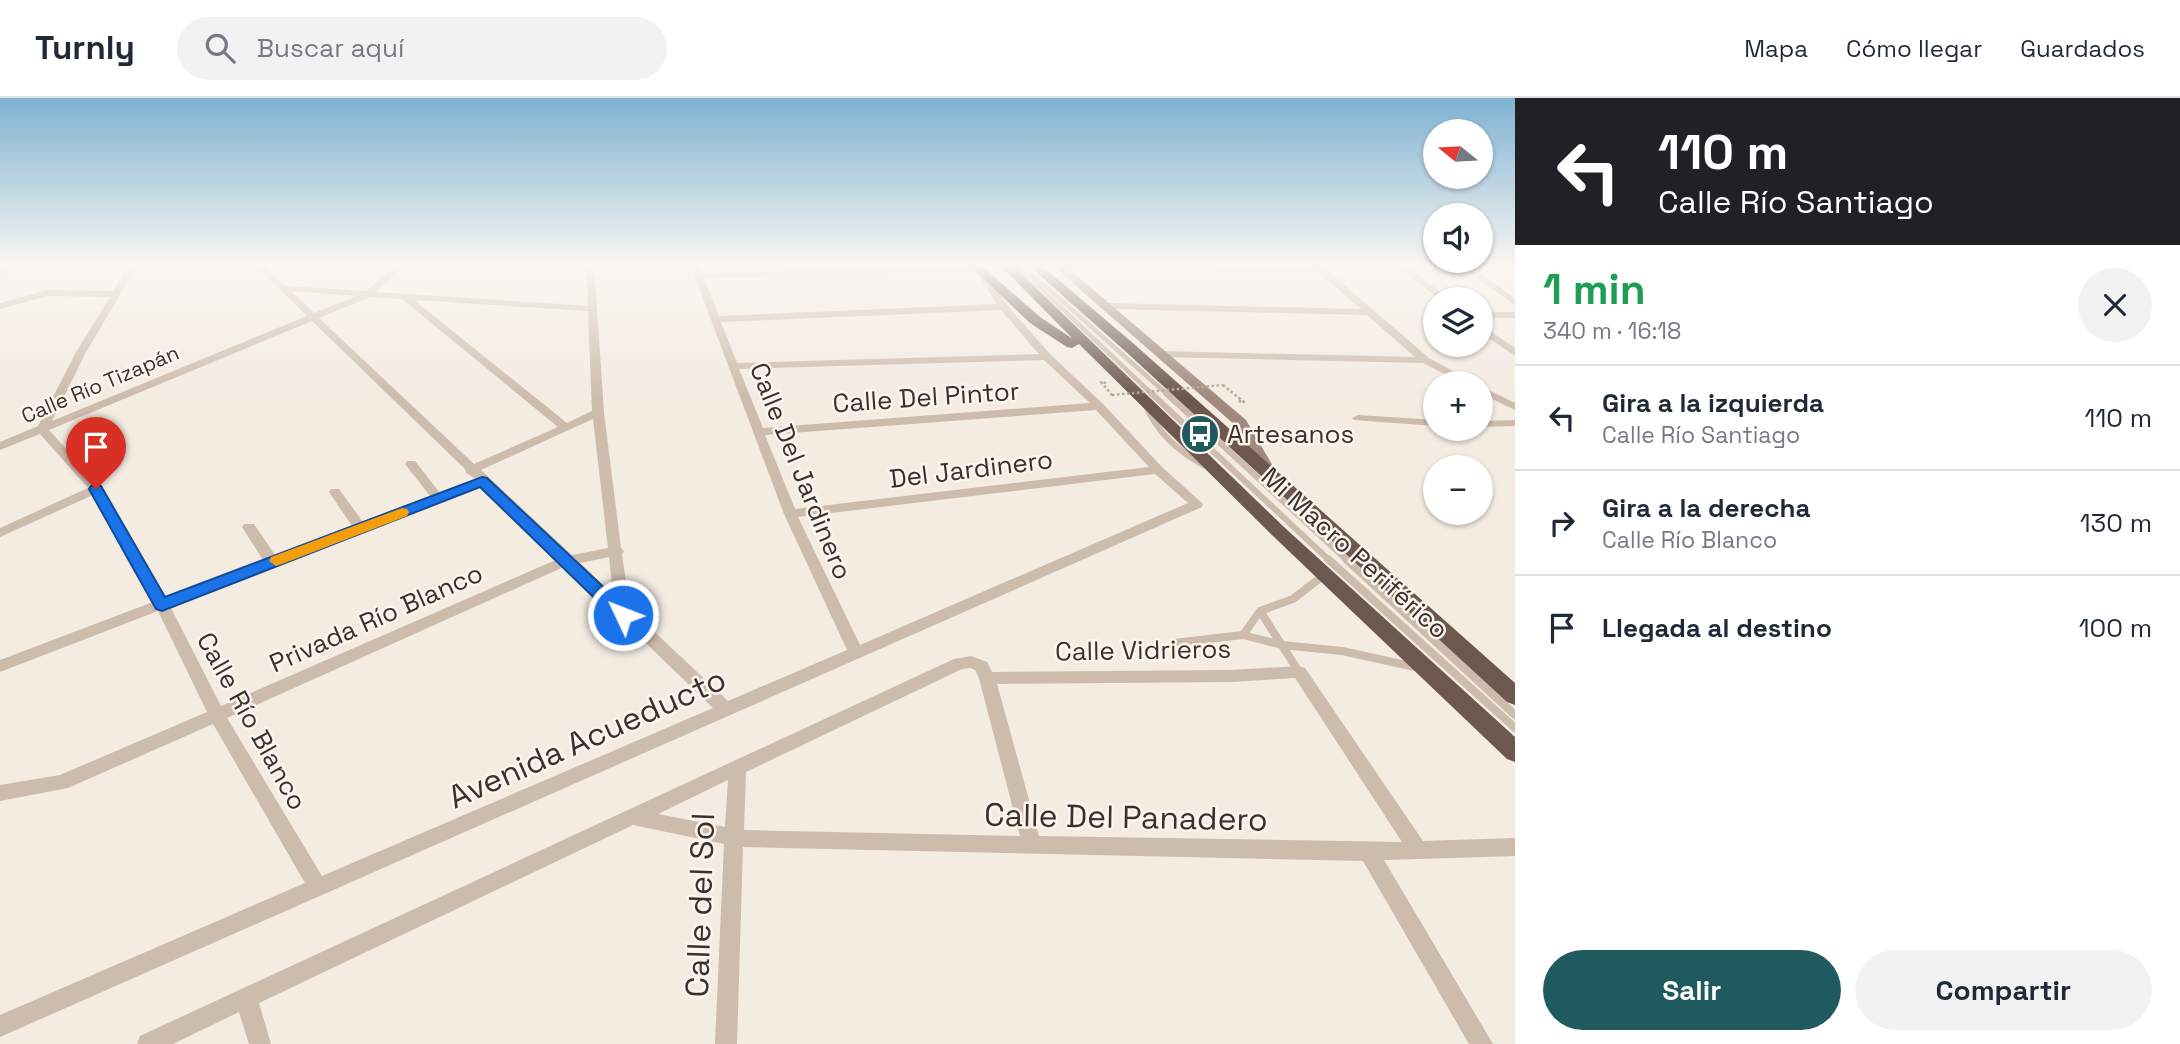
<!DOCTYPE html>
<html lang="es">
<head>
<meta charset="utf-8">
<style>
  body { margin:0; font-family:"Space Grotesk",sans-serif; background:#f2f2f3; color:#1f2937; height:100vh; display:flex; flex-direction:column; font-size:26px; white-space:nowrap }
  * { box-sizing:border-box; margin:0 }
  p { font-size:23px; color:#747a83 }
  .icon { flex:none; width:38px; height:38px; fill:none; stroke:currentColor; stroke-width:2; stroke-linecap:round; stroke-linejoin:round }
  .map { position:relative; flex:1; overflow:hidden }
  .side { display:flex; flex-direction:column; background:#fff; width:665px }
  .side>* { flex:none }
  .top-card { background:#202124; color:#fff; overflow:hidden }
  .needle { width:46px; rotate:288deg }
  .tools { position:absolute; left:1423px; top:21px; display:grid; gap:14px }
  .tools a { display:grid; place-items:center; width:70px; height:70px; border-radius:50%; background:#fff; box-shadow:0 2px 5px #0004; font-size:35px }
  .pin { position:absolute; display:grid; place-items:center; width:60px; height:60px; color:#fff; margin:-72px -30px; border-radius:50% 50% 50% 0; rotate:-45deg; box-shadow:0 0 7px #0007 }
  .pin .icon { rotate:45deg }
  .me { position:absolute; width:77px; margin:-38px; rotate:313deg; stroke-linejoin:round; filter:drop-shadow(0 0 5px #0008) }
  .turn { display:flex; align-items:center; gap:24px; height:147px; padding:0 28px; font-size:32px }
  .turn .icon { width:91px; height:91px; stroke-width:2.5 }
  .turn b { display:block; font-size:49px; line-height:60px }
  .round { display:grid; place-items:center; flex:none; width:74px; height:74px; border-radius:37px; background:#f2f2f3 }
  .headline { display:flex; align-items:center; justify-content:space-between; height:119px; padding:0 28px }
  h1 { font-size:42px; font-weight:700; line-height:52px; color:#1e9e55 }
  .button { display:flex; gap:14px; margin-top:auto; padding:14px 28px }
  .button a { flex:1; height:80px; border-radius:42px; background:#1f5a5e; color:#fff; font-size:28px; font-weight:700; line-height:80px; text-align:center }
  .button a+a { background:#f2f2f3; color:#1f2937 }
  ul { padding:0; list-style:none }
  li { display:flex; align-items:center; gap:21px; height:105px; padding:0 28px; border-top:2px solid #e0e1e3 }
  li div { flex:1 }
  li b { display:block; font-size:26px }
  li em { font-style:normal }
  header { display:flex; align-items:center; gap:42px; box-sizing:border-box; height:98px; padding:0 35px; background:#fff; border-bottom:2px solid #e0e1e3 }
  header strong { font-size:33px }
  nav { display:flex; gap:38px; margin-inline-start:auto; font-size:24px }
  .search { width:490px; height:63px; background:#f2f2f3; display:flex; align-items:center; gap:18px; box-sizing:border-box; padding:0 24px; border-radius:38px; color:#747a83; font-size:26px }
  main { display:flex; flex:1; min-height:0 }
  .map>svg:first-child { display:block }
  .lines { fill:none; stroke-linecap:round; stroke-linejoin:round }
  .path { stroke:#b9a596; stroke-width:2.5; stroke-dasharray:2.5 2.5; stroke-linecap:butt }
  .service-far2 { stroke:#cdbbac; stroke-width:4.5 }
  .service-far1 { stroke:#cdbbac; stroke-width:6 }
  .service { stroke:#cdbbac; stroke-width:8 }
  .minor { fill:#cdbbac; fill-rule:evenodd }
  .secondary { fill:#a18a7d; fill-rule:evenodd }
  .trunk { fill:#6c584f; fill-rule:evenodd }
  .path-bridge { stroke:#b9a596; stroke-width:2.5; stroke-dasharray:2.5 2.5; stroke-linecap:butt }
  .route { fill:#1a73e8; stroke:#114b97; stroke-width:2 }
  .slow { fill:#f59e0b }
  .labels { text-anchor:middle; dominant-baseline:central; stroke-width:5; stroke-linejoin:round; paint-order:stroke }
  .far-street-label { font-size:21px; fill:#3b302b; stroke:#fbf5ee }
  .street-label { font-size:26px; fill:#3b302b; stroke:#fbf5ee }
  .poi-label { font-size:26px; fill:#3b302b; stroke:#fbf5ee; text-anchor:start }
  .near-street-label { font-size:32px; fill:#3b302b; stroke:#fbf5ee }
</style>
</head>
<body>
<header>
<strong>Turnly</strong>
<div class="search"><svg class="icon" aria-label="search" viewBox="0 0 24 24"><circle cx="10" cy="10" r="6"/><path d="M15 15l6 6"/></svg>Buscar aquí</div>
<nav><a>Mapa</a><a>Cómo llegar</a><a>Guardados</a></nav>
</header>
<main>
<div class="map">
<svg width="1515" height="946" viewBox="0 0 1515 946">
  <rect width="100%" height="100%" fill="#f4ebe1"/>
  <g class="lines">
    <path class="path" d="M1106,285L1101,284L1112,297
      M1223,287L1244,304L1238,303"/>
    <path class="service-far2" d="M1015,166L1153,297
      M1032,176L1168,297"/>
    <path class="service-far1" d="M1151,295L1330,463
      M1166,295L1348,463
      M1145,306C1158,336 1177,352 1205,368"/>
    <path class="service" d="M1328,461L1515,630
      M1346,461L1515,617
      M1260,513L1299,574
      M1243,537L1260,513L1293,501L1324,477
      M1174,545L1243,537L1282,547L1342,553L1415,569"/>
    <path class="minor" d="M13,166H26L0,177V171Z
      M129,166H138L85,256L52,323L307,218L253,166H262L285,188L366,193L396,166H405L376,194L588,208L586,166H594L604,315L621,450L624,453L622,456L630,511L728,603L847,552L784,416L690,166H698L702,175L981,168L1007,207L1051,257L1103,306L1162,369L1203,406L1202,409L0,939V917L305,785L213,626L68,690L0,703V687L60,677L207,614L158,513L0,574V562L153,504L93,397L0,439V430L88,390L40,336L0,352V344L38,328L75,256L110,199L48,198L0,211V205L48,192L113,193ZM975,173L997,206L719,218L704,180ZM291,193L357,198L314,215ZM370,199L402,201L558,329L474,366L319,220ZM414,202L588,213L592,313L567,325ZM1001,212L1039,256L737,265L721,224ZM312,223L465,371L466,375L476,381L440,395L415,363H407L405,366L430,398L363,424L339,391H331L329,394L352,428L275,457L254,426H244L242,429L263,462L165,499L100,388L49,332ZM1044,262L1090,305L763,330L739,271ZM1096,312L1149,369L795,411L765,337ZM593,321L608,450L572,457L481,372ZM1155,376L1188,405L860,547L798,419ZM482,387L558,461L221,608L170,508ZM609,459L613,496L580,465ZM566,468L615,516L618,521L622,522L713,610L322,778L227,620Z
      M1055,166L1312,168L1310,166H1320L1429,260L1475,285H1462L1423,265L1159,259L1154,256L1159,253L1415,259L1367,217L1106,211L1101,208L1106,205L1361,211L1318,174L1058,171L1055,170Z
      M1394,166H1404L1449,201H1439Z
      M1457,166H1467L1515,200V207Z
      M1480,214H1515V220H1480Z
      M1480,226L1515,250V258L1480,234Z
      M1480,288L1515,305V312L1480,295Z
      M1358,317L1435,322V328L1354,322L1352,320Z
      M1515,322V328L1480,329V323Z
      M971,558L987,564L992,574L1231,572L1299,568L1305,570L1423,743L1515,740V758L1384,762L1493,946H1469L1363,763L743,749L737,946H715L724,746L633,727L259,905L271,946H249L239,914L173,946H137L140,938L954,561ZM970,570L975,572L979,580L1020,738L744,732L746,674L962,571ZM1295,580L1402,744L1039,738L997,586L1231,584ZM728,682L725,729L658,716Z"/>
    <path class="secondary" d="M1051,166H1063L1246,322L1277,375L1274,378H1264L1235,327Z"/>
    <path class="trunk" d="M999,166H1011L1285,430L1515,639V664L1507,661L1273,438L1079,246L1072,250L1067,249L1030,225L972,170L982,168L1040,219L1073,241Z
      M1027,166H1040L1134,246L1515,585V607L1507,604L1124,252Z"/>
    <path class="path-bridge" d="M1112,297L1223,287"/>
  </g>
  <linearGradient id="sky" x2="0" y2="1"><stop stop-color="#7eb2d2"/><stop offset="0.56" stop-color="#faf6f2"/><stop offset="1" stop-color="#faf6f2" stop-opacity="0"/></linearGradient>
  <rect width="1515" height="299" fill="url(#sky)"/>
  <path class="route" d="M482,379L487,380L629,513L632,517L629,522H617L480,389L162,513L156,511L89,391L91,388H101L165,499Z"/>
  <path class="slow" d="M402,410L407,411L409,414L407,418L282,466L276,468L269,463L271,459Z"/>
  <defs>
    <symbol id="bus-disc" viewBox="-11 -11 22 22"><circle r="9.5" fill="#1f5a5e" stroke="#fbf5ee"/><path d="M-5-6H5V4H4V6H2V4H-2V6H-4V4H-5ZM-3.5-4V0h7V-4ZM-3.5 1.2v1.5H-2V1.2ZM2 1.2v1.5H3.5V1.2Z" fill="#fff"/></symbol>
  </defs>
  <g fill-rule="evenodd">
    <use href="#bus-disc" x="1178" y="314" width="44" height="44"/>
  </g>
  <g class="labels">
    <g class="far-street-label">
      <text transform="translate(100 286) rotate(-23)">Calle Río Tizapán</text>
    </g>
    <g class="street-label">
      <text transform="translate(926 299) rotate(-4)">Calle Del Pintor</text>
      <text transform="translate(971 371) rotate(-7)">Del Jardinero</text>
      <text transform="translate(801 373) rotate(68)">Calle Del Jardinero</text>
      <text transform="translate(1355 455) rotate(42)">Mi Macro Periférico</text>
      <text transform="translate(376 520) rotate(-24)">Privada Río Blanco</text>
      <text transform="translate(1143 552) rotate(-1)">Calle Vidrieros</text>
      <text transform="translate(252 623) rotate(61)">Calle Río Blanco</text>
    </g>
    <g class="poi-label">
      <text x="1227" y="336">Artesanos</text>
    </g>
    <g class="near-street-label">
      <text transform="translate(587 640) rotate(-24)">Avenida Acueducto</text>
      <text transform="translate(1126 719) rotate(1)">Calle Del Panadero</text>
      <text transform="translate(700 807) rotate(-88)">Calle del Sol</text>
    </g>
  </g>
</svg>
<div class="tools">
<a><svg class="needle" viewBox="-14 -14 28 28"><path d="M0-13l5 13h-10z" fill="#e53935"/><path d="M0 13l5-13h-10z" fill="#747a83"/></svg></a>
<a><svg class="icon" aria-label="sound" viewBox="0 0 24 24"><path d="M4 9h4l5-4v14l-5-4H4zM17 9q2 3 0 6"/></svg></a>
<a><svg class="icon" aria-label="layers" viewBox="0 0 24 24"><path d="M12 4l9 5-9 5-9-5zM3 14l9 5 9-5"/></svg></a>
<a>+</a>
<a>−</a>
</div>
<div class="pin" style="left:96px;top:391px;background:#d93025"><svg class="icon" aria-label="arrive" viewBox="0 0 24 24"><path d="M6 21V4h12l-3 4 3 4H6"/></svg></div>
<svg class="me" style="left:623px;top:517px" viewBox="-20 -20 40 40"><circle r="17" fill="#1a73e8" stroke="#fff" stroke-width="3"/><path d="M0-11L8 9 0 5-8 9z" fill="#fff"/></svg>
</div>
<section class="side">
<div class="top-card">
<div class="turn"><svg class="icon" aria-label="left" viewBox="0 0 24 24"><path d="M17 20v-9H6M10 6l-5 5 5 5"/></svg><div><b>110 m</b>Calle Río Santiago</div></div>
</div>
<div class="headline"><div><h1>1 min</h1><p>340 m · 16:18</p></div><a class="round"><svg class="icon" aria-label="close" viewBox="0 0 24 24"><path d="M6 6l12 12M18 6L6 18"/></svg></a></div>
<ul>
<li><svg class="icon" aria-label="left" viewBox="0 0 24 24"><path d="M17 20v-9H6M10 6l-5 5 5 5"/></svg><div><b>Gira a la izquierda</b><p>Calle Río Santiago</p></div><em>110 m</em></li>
<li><svg class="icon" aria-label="right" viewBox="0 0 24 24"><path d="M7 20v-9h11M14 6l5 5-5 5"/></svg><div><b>Gira a la derecha</b><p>Calle Río Blanco</p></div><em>130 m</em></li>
<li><svg class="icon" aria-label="arrive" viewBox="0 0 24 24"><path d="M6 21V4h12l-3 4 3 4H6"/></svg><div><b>Llegada al destino</b></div><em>100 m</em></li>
</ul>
<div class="button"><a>Salir</a><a>Compartir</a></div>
</section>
</main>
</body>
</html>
